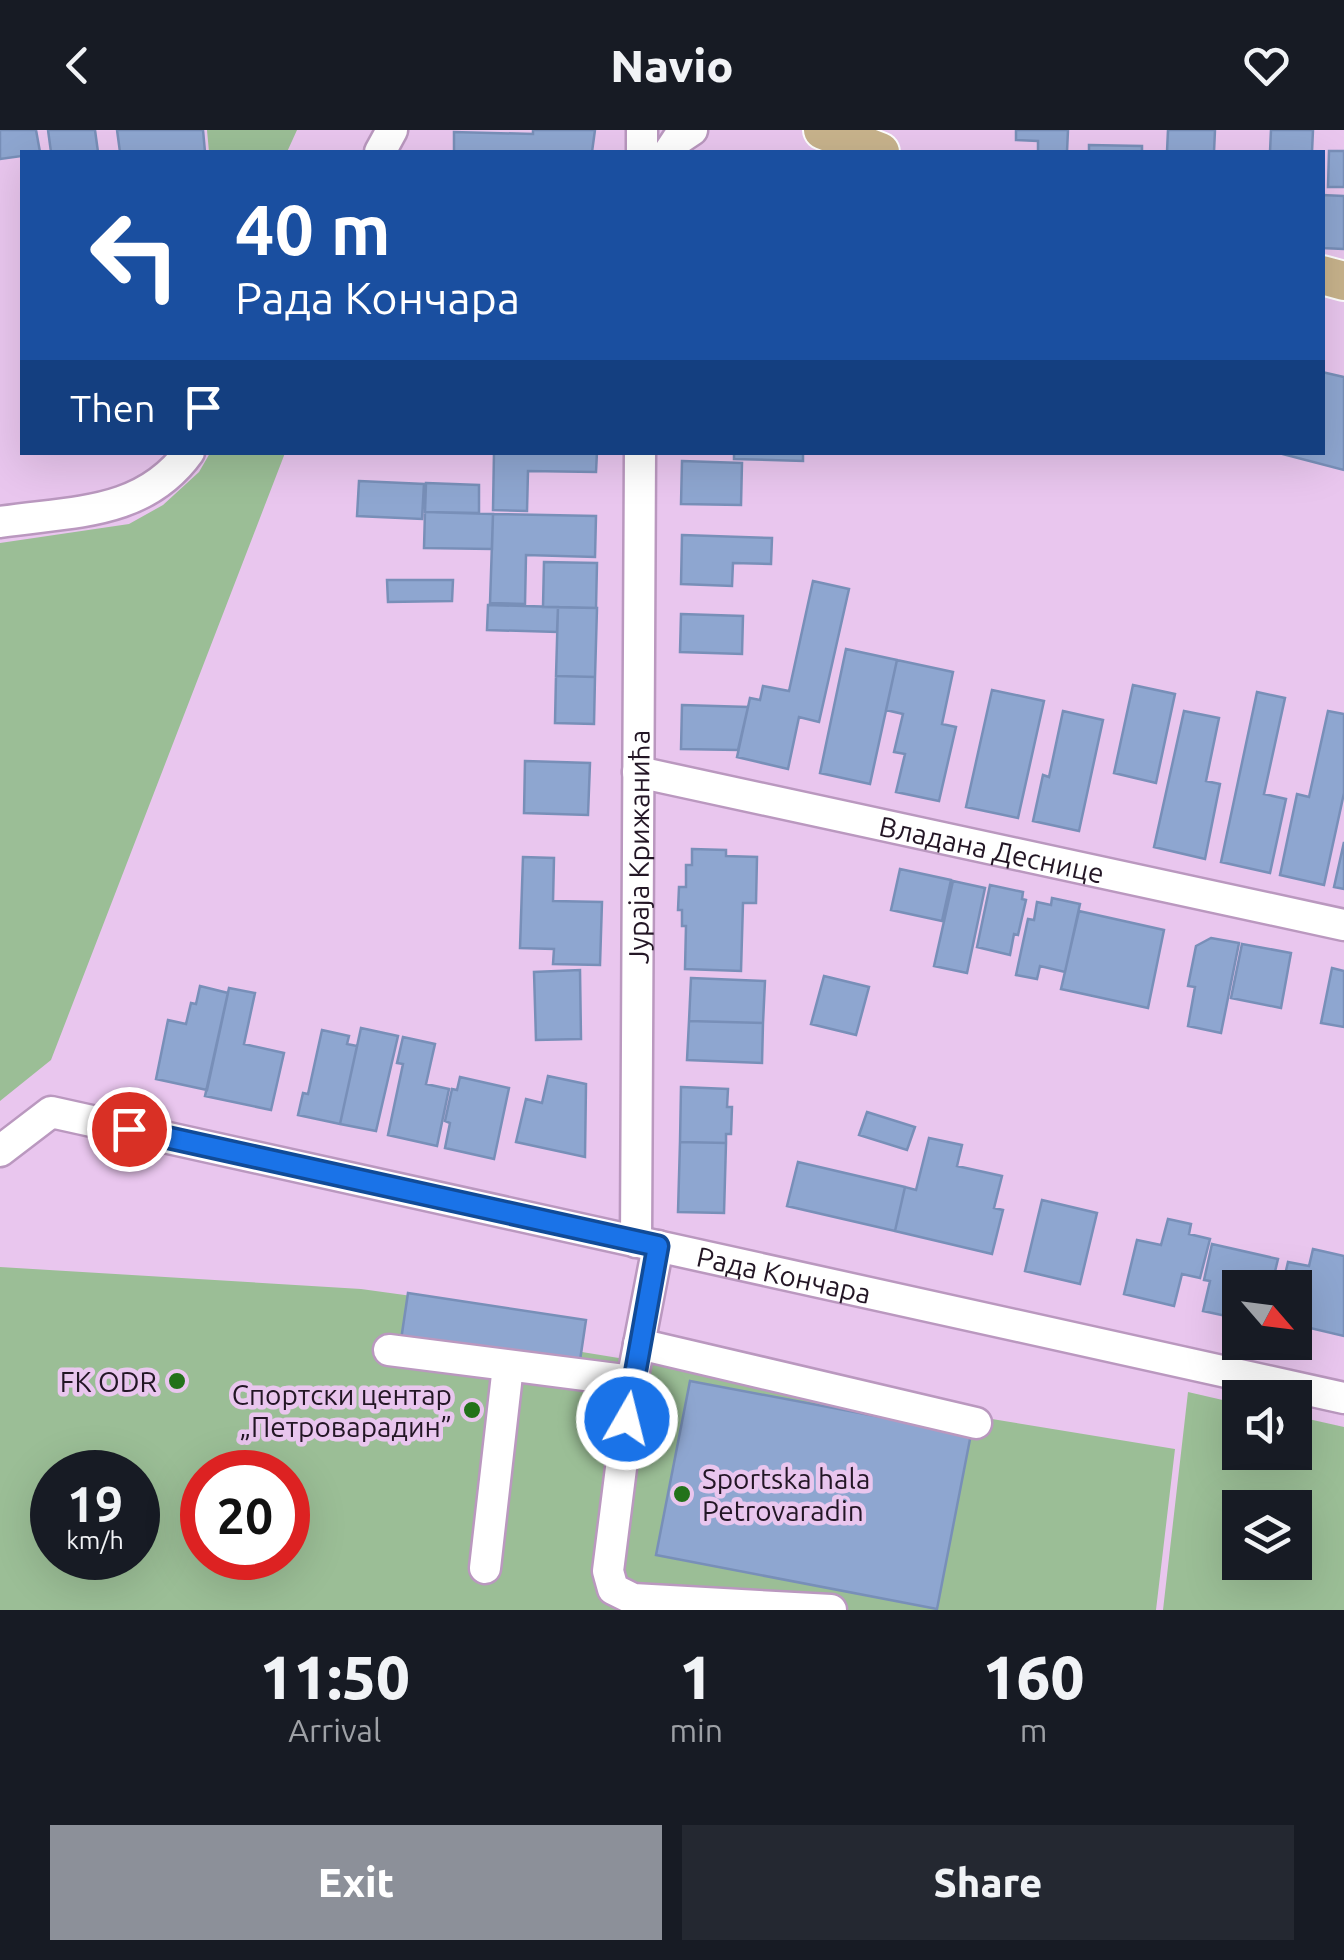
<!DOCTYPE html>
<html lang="en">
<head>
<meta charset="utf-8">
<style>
  body { margin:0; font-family:Ubuntu,sans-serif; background:#242831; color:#f1f3f6; height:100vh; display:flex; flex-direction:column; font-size:38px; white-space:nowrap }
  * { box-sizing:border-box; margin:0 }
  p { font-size:32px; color:#9ea1a6 }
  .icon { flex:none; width:55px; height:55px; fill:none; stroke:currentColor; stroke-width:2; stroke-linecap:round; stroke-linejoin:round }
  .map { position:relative; height:1480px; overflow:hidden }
  .details { display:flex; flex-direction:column; background:#171b24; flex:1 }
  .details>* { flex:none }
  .hud { position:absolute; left:20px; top:20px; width:1305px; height:305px; border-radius:0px; box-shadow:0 10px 40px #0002; background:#1a4fa0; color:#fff; overflow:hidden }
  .needle { width:65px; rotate:118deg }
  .fabs { position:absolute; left:1222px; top:1140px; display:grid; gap:20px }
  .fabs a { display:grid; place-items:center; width:90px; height:90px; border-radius:0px; background:#171b24; box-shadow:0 10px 40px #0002; font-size:50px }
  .speed { position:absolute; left:30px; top:1320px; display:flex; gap:20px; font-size:50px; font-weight:700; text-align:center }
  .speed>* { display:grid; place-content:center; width:130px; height:130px; border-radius:50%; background:#171b24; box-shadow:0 10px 40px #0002; line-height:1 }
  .speed small { font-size:25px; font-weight:400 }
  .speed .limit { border:15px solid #d22; background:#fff; color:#111 }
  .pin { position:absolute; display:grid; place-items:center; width:85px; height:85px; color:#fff; margin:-42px; border:5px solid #fff; border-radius:50%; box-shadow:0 2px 10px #0007 }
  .me { position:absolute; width:110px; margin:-55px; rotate:8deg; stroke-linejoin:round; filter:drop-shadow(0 0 8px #0008) }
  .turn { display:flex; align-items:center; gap:35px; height:210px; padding:0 50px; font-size:45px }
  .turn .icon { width:130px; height:130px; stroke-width:2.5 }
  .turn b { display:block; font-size:70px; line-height:85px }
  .then { display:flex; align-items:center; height:95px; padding:0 50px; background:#0003; gap:20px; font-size:38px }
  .eta { display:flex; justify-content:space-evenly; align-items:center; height:170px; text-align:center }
  .eta b { font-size:60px; font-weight:800; line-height:70px }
  .button { display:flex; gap:20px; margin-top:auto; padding:20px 50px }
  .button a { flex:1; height:115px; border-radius:0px; background:#8c9099; color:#fff; font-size:40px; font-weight:800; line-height:115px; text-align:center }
  .button a+a { background:#242831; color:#f1f3f6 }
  header { display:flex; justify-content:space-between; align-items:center; height:130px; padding:0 50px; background:#171b24; font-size:45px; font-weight:800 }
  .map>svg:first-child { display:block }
  .green { fill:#9bbe96; fill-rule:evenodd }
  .building { fill:#8ea6d0; stroke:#788fb8; stroke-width:2.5 }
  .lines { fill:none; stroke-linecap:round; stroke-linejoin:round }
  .minor-casing { stroke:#ba98bf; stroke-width:35 }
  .major-casing { stroke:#fff; stroke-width:42 }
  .minor { stroke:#fff; stroke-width:30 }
  .major { stroke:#c8b38c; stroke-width:38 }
  .route-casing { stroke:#114b97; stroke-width:25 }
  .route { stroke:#1a73e8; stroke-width:18 }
  .poi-dot { fill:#22721a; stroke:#e9c6ee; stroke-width:4 }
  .labels { text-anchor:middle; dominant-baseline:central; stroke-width:9; stroke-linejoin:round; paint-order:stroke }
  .street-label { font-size:28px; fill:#231625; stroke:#e9c6ee }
  .poi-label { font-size:28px; fill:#231625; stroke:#e9c6ee; text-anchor:end }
</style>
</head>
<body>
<header><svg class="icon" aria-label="back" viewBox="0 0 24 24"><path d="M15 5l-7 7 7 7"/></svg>Navio<svg class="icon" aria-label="heart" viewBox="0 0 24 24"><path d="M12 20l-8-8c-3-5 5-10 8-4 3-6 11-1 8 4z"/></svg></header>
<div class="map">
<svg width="1344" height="1480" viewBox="0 0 1344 1480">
  <rect width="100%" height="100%" fill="#e9c6ee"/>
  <path class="green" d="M207,0H297L287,22H209Z
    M210,323H285L51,930L0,971V413L129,394L163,375L199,342Z
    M0,1137L361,1159L586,1190L582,1222L1175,1319L1156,1480H0ZM52,1342H138V1428H52ZM202,1342H288V1428H202Z
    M1188,1262L1240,1274V1322H1295V1286L1344,1297V1480H1163ZM1240,1378H1295V1432H1240Z"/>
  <path class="building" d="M0,0H36L40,22H22V26L0,29Z
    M48,0H95L98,22H51Z
    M117,0H203L205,22H120Z
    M533,0H595L592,22H454V2L533,4Z
    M1016,0H1068L1067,22H1038V11L1016,10Z
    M1168,0H1215L1214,22H1167Z
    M1271,0H1313L1312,22H1270Z
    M1089,15L1142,16V22H1089Z
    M1329,21H1344V57H1328Z
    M1322,65L1344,66V119L1322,118Z
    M1322,242L1344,247V340L1275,322H1322Z
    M494,322H597L596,342L528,341L527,381L493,380Z
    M734,322H803V331L734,329Z
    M682,331L742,333L741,375L681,374Z
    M359,351L424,354L422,389L357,386Z
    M426,353L479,355V383L425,382Z
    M425,382L493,384L492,419L424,418Z
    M493,384L596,386L595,427L526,425L525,474L490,473Z
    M682,405L772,408L771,434L733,433L732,456L681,454Z
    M544,432L597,433L596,478L543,477Z
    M387,450H453L452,471L388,472Z
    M813,451L849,459L819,592L799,587L788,639L737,627L750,568L760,570L763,556L789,561Z
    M488,475L558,477L557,502L487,500Z
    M558,477L597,478L595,547L556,546Z
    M681,484L743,486L742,524L680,522Z
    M846,519L897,530L870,654L820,643Z
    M897,530L953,542L942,594L956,597L939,671L896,662L905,624L894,622L903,584L886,580Z
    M556,546L595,547L594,594L555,593Z
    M1133,555L1175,564L1156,653L1114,643Z
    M992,560L1044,571L1018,688L966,677Z
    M1257,562L1285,568L1264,664L1286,669L1270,743L1221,732Z
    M682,575L748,577L738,620L681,619Z
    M1063,581L1103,590L1079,701L1033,691L1043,645L1049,647Z
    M1184,581L1219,588L1206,651L1220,654L1205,729L1154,717Z
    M1328,581L1344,584V663L1324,755L1280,745L1297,664L1309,667Z
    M525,631L590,633L588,685L524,683Z
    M1344,712V759L1334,757Z
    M692,719L726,720V726L757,727L756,773H743L741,841L685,839L686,796H682V780H678L679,757H686V735H692Z
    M523,727L554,728L553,771L602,772L600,835L553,834L554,819L520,818Z
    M900,739L951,750L942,791L891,780Z
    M953,751L985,758L967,843L934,836Z
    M990,755L1023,762L1022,769L1026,770L1018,805L1014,804L1010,825L977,817Z
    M1052,768L1080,774L1065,842L1040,836L1037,849L1016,845L1028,789L1034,790L1037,772L1051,775Z
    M1079,781L1164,800L1148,878L1061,859Z
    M1211,808L1239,813L1221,903L1188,896L1195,857L1188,856L1196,816Z
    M1242,814L1291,823L1281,878L1231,868Z
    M1332,838L1344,841V897L1321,893Z
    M580,840L581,909L536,910L534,842Z
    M824,846L869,857L856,905L811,894Z
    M691,848L765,851L763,893L689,891Z
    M200,856L228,863L207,960L156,949L168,890L186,894L191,873L196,874Z
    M229,858L255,863L244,914L284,923L271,980L205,966Z
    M689,891L763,893L762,933L687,930Z
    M361,898L398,906L376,1001L340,994Z
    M322,900L349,906L347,914L357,916L340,994L298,985L303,963L308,964Z
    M403,907L435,914L426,954L449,959L437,1016L388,1005L403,934L397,933Z
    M548,946L586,954L585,1027L516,1012L526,969L542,973Z
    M460,947L509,958L494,1029L445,1018L450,993L445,991L452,959L457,960Z
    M681,957L728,959L727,977H732L731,1004H726V1013L680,1012Z
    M867,982L915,997L907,1020L859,1005Z
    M929,1008L962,1015L957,1036L1002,1046L994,1078L1003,1080L992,1124L895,1101L905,1057L916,1060Z
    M680,1012L726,1013L724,1083L678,1082Z
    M798,1032L905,1057L895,1101L787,1076Z
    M1042,1070L1097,1083L1080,1154L1025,1141Z
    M1168,1089L1191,1094L1189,1104L1210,1109L1200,1148L1182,1144L1174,1176L1124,1164L1137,1110L1161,1115Z
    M1212,1114L1278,1129L1271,1158H1240V1189L1203,1181L1210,1151L1204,1150Z
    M1313,1119L1344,1126V1206L1306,1197L1304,1205L1295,1203V1158H1282L1288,1132L1309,1136Z
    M408,1163L586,1190L579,1237L401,1210Z
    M690,1251L971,1304L937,1479L656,1425Z"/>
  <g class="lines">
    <defs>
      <g id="minor">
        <path d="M380,22L392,0"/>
        <path d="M642,22V0"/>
        <path d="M669,22L677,10L692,0"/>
        <path d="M0,392C71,381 143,386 189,322"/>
        <path id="s1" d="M638,642L1344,795"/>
        <path id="s2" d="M0,1021L51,982L1344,1268"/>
        <path id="s3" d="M636,1112L640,322"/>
        <path d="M658,1116L632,1251L608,1441L613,1459L633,1469L831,1480"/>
        <path d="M639,1214L976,1293"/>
        <path d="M389,1220L632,1251"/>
        <path d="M485,1438L508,1236"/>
      </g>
      <path id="major" d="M823,0L880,22
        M1322,145L1344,151"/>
    </defs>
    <use href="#minor" class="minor-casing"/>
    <use href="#major" class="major-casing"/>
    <use href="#minor" class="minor"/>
    <use href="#major" class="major"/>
  </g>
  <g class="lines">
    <defs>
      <path id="route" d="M129,999L658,1116L627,1289"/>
    </defs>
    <use href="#route" class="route-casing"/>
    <use href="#route" class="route"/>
  </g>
  <g class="poi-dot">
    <circle cx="177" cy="1251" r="10"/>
    <circle cx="472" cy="1280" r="10"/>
    <circle cx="682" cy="1364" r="10"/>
  </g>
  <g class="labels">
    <g class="street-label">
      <text stroke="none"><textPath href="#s3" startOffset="395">Јураја Крижанића</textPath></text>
      <text stroke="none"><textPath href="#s1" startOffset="362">Владана Деснице</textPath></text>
      <text stroke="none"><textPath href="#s2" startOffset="815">Рада Кончара</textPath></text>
    </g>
    <g class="poi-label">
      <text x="157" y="1251">FK ODR</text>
      <text x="452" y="1264">Спортски центар<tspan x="452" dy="32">„Петроварадин”</tspan></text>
      <text x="702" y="1348" text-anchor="start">Sportska hala<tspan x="702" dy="32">Petrovaradin</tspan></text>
    </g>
  </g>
</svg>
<div class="fabs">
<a><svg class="needle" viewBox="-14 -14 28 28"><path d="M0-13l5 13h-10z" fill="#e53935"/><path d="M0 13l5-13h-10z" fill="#9ea1a6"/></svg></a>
<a><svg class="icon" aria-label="sound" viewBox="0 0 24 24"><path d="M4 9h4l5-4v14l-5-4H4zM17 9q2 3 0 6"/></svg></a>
<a><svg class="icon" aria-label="layers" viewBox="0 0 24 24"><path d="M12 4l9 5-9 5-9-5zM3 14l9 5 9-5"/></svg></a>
</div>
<div class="speed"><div>19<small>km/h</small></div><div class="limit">20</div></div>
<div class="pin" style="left:129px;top:999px;background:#d93025"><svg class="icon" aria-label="arrive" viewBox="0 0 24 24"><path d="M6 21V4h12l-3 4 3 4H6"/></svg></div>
<svg class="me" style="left:627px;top:1289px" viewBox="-20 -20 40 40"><circle r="17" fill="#1a73e8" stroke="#fff" stroke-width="3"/><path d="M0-11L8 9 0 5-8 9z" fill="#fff"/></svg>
<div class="hud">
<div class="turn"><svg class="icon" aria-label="left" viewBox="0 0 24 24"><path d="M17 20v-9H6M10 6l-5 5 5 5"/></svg><div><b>40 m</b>Рада Кончара</div></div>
<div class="then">Then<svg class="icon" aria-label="arrive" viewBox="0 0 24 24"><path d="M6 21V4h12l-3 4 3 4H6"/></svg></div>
</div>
</div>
<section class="details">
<div class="eta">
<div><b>11:50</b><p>Arrival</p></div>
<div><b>1</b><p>min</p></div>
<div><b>160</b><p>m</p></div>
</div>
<div class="button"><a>Exit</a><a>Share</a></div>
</section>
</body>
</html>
